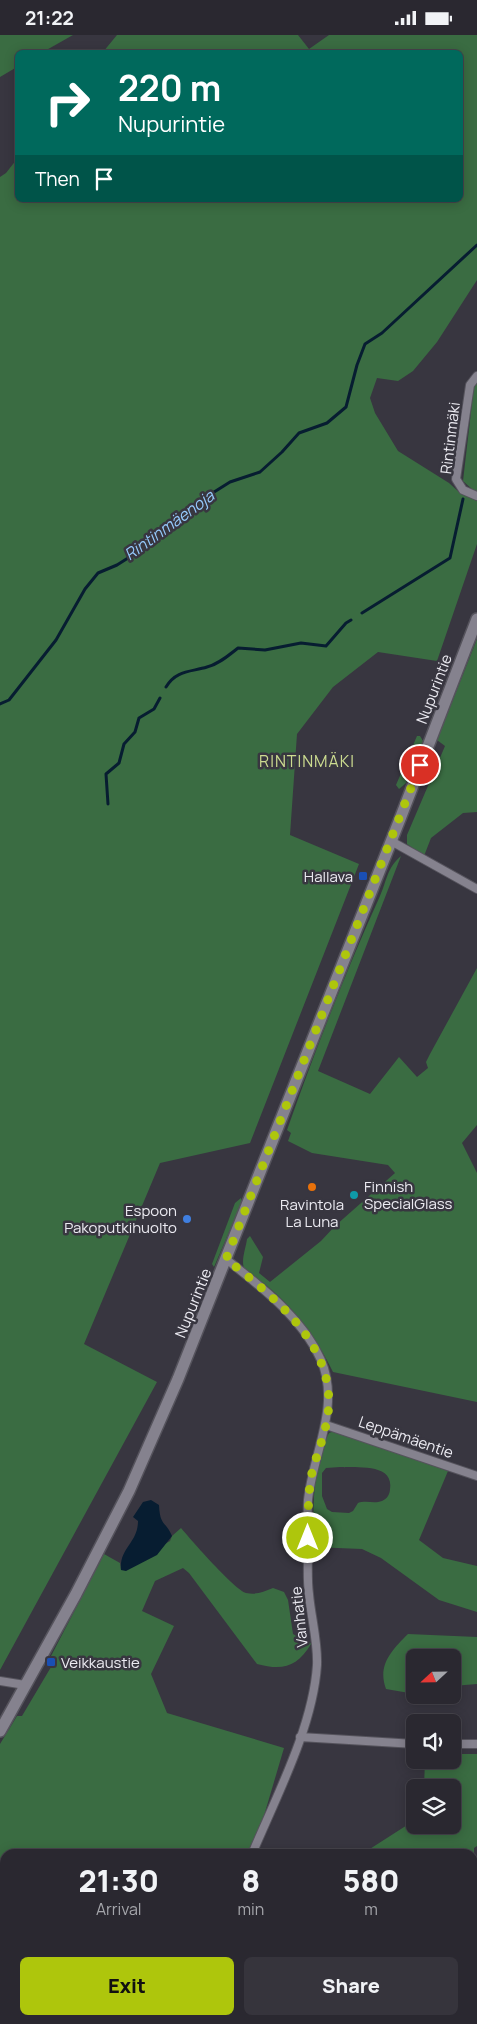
<!DOCTYPE html>
<html lang="en">
<head>
<meta charset="utf-8">
<style>
  body { margin:0; font-family:Manrope,sans-serif; background:#36343c; color:#f1f3f6; height:100vh; display:flex; flex-direction:column; font-size:19px; white-space:nowrap }
  * { box-sizing:border-box; margin:0 }
  p { font-size:16px; color:#a5a6ab }
  .icon { flex:none; width:28px; height:28px; fill:none; stroke:currentColor; stroke-width:2; stroke-linecap:round; stroke-linejoin:round }
  .map { position:relative; flex:1; overflow:hidden }
  .drawer { position:absolute; left:0px; top:1814px; width:478px; height:176px; display:flex; flex-direction:column; background:#2a2830; border-radius:15px 15px 0 0; box-shadow:0 2px 12px #0003,0 0 0 1px #46444c }
  .drawer>* { flex:none }
  .top-card { position:absolute; left:15px; top:15px; width:448px; height:152px; border-radius:8px; box-shadow:0 2px 12px #0003,0 0 0 1px #46444c; background:#00695c; color:#fff; overflow:hidden }
  .needle { width:32px; rotate:248deg }
  .tools { position:absolute; left:406px; top:1614px; display:grid; gap:10px }
  .tools a { display:grid; place-items:center; width:55px; height:55px; border-radius:8px; background:#2a2830; box-shadow:0 2px 12px #0003,0 0 0 1px #46444c; font-size:25px }
  .pin { position:absolute; display:grid; place-items:center; width:42px; height:42px; color:#fff; margin:-21px; border:2px solid #fff; border-radius:50%; box-shadow:0 1px 5px #0007 }
  .me { position:absolute; width:55px; margin:-28px; rotate:0deg; stroke-linejoin:round; filter:drop-shadow(0 0 4px #0008) }
  .turn { display:flex; align-items:center; gap:18px; height:105px; padding:0 20px; font-size:22px }
  .turn .icon { width:65px; height:65px; stroke-width:2.5 }
  .turn b { display:block; font-size:35px; line-height:42px }
  .then { display:flex; align-items:center; height:48px; padding:0 20px; background:#0003; gap:10px; font-size:19px }
  .eta { display:flex; justify-content:space-evenly; align-items:center; height:85px; text-align:center }
  .eta b { font-size:30px; font-weight:800; line-height:35px }
  .primary-button { display:flex; gap:10px; margin-top:auto; padding:10px 20px }
  .primary-button a { flex:1; height:58px; border-radius:8px; background:#aec60c; color:#111; font-size:20px; font-weight:800; line-height:58px; text-align:center }
  .primary-button a+a { background:#36343c; color:#f1f3f6 }
  .status { display:flex; justify-content:space-between; align-items:center; height:35px; padding:0 25px; background:#2a2830; direction:ltr }
  .status svg { height:14px; fill:currentColor }
  .map>svg:first-child { display:block }
  .green { fill:#3a6c42; fill-rule:evenodd }
  .water { fill:#071d31 }
  .lines { fill:none; stroke-linecap:round; stroke-linejoin:round }
  .stream { stroke:#071d31; stroke-width:3 }
  .minor-casing { stroke:#55535c; stroke-width:10 }
  .secondary-casing { stroke:#55535c; stroke-width:14 }
  .minor { stroke:#85828e; stroke-width:8 }
  .secondary { stroke:#85828e; stroke-width:11 }
  .route { stroke:#aec60c; stroke-width:9; stroke-dasharray:0 16.2 }
  .transit-dot { fill:#1a4fb4; stroke:#383640; stroke-width:2 }
  .food-dot { fill:#e8710a; stroke:#383640; stroke-width:2 }
  .culture-dot { fill:#0f9aa8; stroke:#383640; stroke-width:2 }
  .shop-dot { fill:#3f7fe0; stroke:#383640; stroke-width:2 }
  .labels { text-anchor:middle; dominant-baseline:central; stroke-width:5; stroke-linejoin:round; paint-order:stroke }
  .street-label { font-size:15px; fill:#ecebf2; stroke:#383640 }
  .poi-label { font-size:15px; fill:#ecebf2; stroke:#383640; text-anchor:end }
  .water-label { font-size:16px; font-style:italic; fill:#96cafd; stroke:#383640 }
  .neighbourhood-label { font-size:16px; letter-spacing:1px; fill:#ccdc90; stroke:#383640 }
</style>
</head>
<body>
<div class="status"><b>21:22</b><svg viewBox="0 0 49 12"><path d="M0 12V9h3v3zM5 12V6h3v6zM10 12V3h3v9zM15 12V0h3v12zM26 1h20v11H26zM47 4h2v5h-2z"/></svg></div>
<div class="map">
<svg width="477" height="1989" viewBox="0 0 477 1989">
  <rect width="100%" height="100%" fill="#383640"/>
  <path class="green" d="M0,0H73L43,17L18,18L17,32L0,42Z
    M117,0H298L309,14L329,0H477V245L437,307L413,336L398,346L377,343L370,363L375,378L398,416L449,448L460,458L477,466V509L437,626L378,617L333,652L297,699L290,800L359,829L250,1108L160,1128L84,1309L157,1347L0,1635V142L6,138L17,124L18,165H460V18L103,17Z
    M477,347V457L473,455L463,446L474,351Z
    M477,604V777L463,778L431,803L424,821L407,809V800L445,711L437,705Z
    M417,701H420L423,706L406,748L399,754L396,750Z
    M401,821L318,1036L370,1059L399,1022L417,1042L428,1033L426,1027L430,1019L477,933V1090L462,1108L477,1138V1367L333,1337C318,1305 294,1273 267,1251C260,1245 249,1242 245,1235C240,1227 246,1213 247,1204L250,1201L263,1222L259,1238L270,1247L321,1206L335,1191L395,1138L388,1130L312,1118L288,1106L291,1098L287,1095C315,1016 345,938 380,861C387,845 387,833 401,821Z
    M241,1163L242,1167L214,1232L212,1229L235,1168Z
    M334,1396L448,1436L419,1505L443,1523L477,1531V1577L439,1565L381,1523L362,1514L313,1512C314,1475 311,1432 329,1398ZM340,1432C357,1433 394,1428 390,1454C390,1459 387,1464 382,1466C374,1469 366,1465 358,1468L353,1476L349,1478L332,1477L327,1474L322,1461V1438L326,1433Z
    M181,1493C191,1505 235,1555 246,1558C257,1560 263,1557 273,1553L284,1557L288,1565L293,1599L300,1603L304,1599L311,1609C297,1632 283,1636 257,1629L189,1538L183,1533L155,1546L142,1576L174,1591L151,1639L167,1678L284,1713L263,1784L248,1819H5V1985H445L436,1989H0V1709L17,1681H22L54,1627L51,1621L104,1519L120,1528L121,1535L170,1506L172,1501Z
    M408,1599L477,1602V1649L453,1651L452,1622H415V1659L386,1654C377,1630 392,1615 408,1599Z
    M453,1719H477V1811L474,1813L475,1940L473,1944L472,1819H362L415,1785V1790H452V1752H424L425,1725H452Z"/>
  <path class="water" d="M151,1465L159,1470C160,1492 166,1486 172,1501L157,1520L126,1536L121,1535C119,1513 138,1508 138,1486L133,1482L143,1467Z"/>
  <g class="lines">
    <path class="stream" d="M362,578L450,523L463,464
      M166,652C176,635 191,637 207,632C219,629 229,620 238,613L265,615L301,608L326,611L346,588L351,585
      M0,669L9,665L56,605L85,554L98,538L117,530L139,516L176,481L230,447L260,437L282,417L299,398L327,388L346,372L357,330L365,309L382,298L477,210
      M108,769L106,739L119,728L124,709L135,697L139,683L154,674L160,663"/>
    <defs>
      <path id="minor" d="M477,341L470,350L456,444L463,455L477,461
        M391,806L477,854
        M226,1224C261,1252 302,1282 321,1325C341,1371 313,1418 308,1465C307,1481 308,1498 308,1514C308,1529 307,1544 309,1559C311,1582 318,1607 317,1630C313,1692 276,1762 252,1819
        M326,1390L477,1441
        M0,1646L25,1650
        M300,1702L415,1709
        M452,1709H477
        M180,1989L182,1985"/>
      <path id="secondary" d="M0,1696L76,1559L129,1456L178,1344L400,784L477,584"/>
    </defs>
    <use href="#minor" class="minor-casing"/>
    <use href="#secondary" class="secondary-casing"/>
    <use href="#minor" class="minor"/>
    <use href="#secondary" class="secondary"/>
  </g>
  <g class="lines">
    <path class="route" d="M308,1503C308,1482 308,1462 311,1442C315,1424 322,1408 326,1390C343,1316 278,1265 226,1224L420,730"/>
  </g>
  <g class="transit-dot">
    <rect x="358" y="836" width="10" height="10" rx="2.5"/>
    <rect x="46" y="1622" width="10" height="10" rx="2.5"/>
  </g>
  <circle class="food-dot" cx="312" cy="1152" r="5"/>
  <circle class="culture-dot" cx="354" cy="1160" r="5"/>
  <circle class="shop-dot" cx="187" cy="1184" r="5"/>
  <g class="labels">
    <g class="street-label">
      <text transform="translate(450 403) rotate(-83)">Rintinmäki</text>
      <text transform="translate(434 654) rotate(-69)">Nupurintie</text>
      <text transform="translate(193 1268) rotate(-68)">Nupurintie</text>
      <text transform="translate(406 1402) rotate(19)">Leppämäentie</text>
      <text transform="translate(299 1582) rotate(-96)">Vanhatie</text>
    </g>
    <g class="poi-label">
      <text x="353" y="841">Hallava</text>
      <text x="364" y="1151" text-anchor="start">Finnish<tspan x="364" dy="17">SpecialGlass</tspan></text>
      <text x="312" y="1169" text-anchor="middle">Ravintola<tspan x="312" dy="17">La Luna</tspan></text>
      <text x="177" y="1175">Espoon<tspan x="177" dy="17">Pakoputkihuolto</tspan></text>
      <text x="61" y="1627" text-anchor="start">Veikkaustie</text>
    </g>
    <g class="water-label">
      <text transform="translate(169 490) rotate(-36)">Rintinmäenoja</text>
    </g>
    <g class="neighbourhood-label">
      <text x="307" y="726">RINTINMÄKI</text>
    </g>
  </g>
</svg>
<div class="tools">
<a><svg class="needle" viewBox="-14 -14 28 28"><path d="M0-13l5 13h-10z" fill="#e53935"/><path d="M0 13l5-13h-10z" fill="#a5a6ab"/></svg></a>
<a><svg class="icon" aria-label="sound" viewBox="0 0 24 24"><path d="M4 9h4l5-4v14l-5-4H4zM17 9q2 3 0 6"/></svg></a>
<a><svg class="icon" aria-label="layers" viewBox="0 0 24 24"><path d="M12 4l9 5-9 5-9-5zM3 14l9 5 9-5"/></svg></a>
</div>
<div class="pin" style="left:420px;top:730px;background:#d93025"><svg class="icon" aria-label="arrive" viewBox="0 0 24 24"><path d="M6 21V4h12l-3 4 3 4H6"/></svg></div>
<svg class="me" style="left:308px;top:1503px" viewBox="-20 -20 40 40"><circle r="17" fill="#aec60c" stroke="#fff" stroke-width="3"/><path d="M0-11L8 9 0 5-8 9z" fill="#fff"/></svg>
<div class="top-card">
<div class="turn"><svg class="icon" aria-label="right" viewBox="0 0 24 24"><path d="M7 20v-9h11M14 6l5 5-5 5"/></svg><div><b>220 m</b>Nupurintie</div></div>
<div class="then">Then<svg class="icon" aria-label="arrive" viewBox="0 0 24 24"><path d="M6 21V4h12l-3 4 3 4H6"/></svg></div>
</div>
<section class="drawer">
<div class="eta">
<div><b>21:30</b><p>Arrival</p></div>
<div><b>8</b><p>min</p></div>
<div><b>580</b><p>m</p></div>
</div>
<div class="primary-button"><a>Exit</a><a>Share</a></div>
</section>
</div>
</body>
</html>
